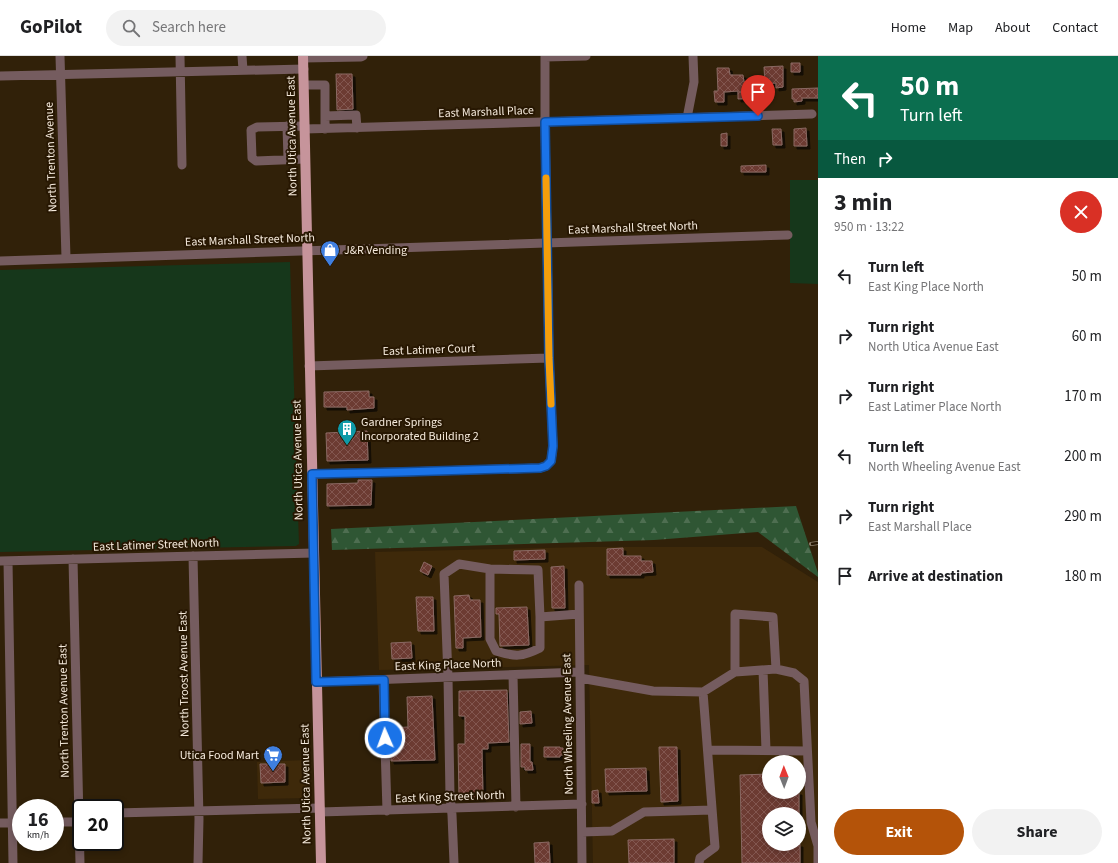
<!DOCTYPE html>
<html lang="en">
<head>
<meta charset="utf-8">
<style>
  body { margin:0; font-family:"Source Sans 3",sans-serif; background:#f2f2f2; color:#202124; height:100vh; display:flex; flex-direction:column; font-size:15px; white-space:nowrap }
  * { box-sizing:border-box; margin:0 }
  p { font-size:13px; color:#757577 }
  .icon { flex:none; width:22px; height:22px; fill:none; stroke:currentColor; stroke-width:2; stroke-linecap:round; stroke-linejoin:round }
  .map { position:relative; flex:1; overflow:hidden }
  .drawer { display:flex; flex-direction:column; background:#fff; width:300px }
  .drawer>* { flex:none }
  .banner { background:#0b6e4f; color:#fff; overflow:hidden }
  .needle { width:26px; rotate:359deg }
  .controls { position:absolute; left:762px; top:699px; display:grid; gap:8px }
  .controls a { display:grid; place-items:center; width:44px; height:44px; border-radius:50%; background:#fff; box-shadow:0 2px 6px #0003; font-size:20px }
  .speed { position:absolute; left:12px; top:743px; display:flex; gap:8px; font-size:20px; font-weight:700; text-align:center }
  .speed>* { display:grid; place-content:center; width:52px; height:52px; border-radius:50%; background:#fff; box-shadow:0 2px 6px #0003; line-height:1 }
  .speed small { font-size:10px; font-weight:400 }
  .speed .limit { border:2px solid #111; border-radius:6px; background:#fff; color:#111 }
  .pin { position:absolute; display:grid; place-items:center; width:34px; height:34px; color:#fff; margin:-41px -17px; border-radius:50% 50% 50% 0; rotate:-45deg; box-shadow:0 0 4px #0007 }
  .pin .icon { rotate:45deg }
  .me { position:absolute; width:44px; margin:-22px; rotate:358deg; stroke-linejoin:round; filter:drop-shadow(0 0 3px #0008) }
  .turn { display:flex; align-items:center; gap:14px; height:84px; padding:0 16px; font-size:18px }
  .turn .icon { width:52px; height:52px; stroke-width:2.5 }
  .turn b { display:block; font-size:28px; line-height:34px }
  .then { display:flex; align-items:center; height:38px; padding:0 16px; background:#0003; gap:8px; font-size:15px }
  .round { display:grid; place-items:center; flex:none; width:42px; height:42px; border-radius:21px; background:#f2f2f2 }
  .overview { display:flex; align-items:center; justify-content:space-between; height:68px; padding:0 16px }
  h1 { font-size:24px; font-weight:700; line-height:30px }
  .primary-button { display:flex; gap:8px; margin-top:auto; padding:8px 16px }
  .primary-button a { flex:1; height:46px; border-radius:24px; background:#b45309; color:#fff; font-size:16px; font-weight:700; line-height:46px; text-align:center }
  .primary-button a+a { background:#f2f2f2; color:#202124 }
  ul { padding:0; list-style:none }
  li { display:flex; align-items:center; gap:12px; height:60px; padding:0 16px }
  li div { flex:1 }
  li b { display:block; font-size:15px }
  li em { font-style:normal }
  header { display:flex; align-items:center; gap:24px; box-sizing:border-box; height:56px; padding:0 20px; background:#fff; border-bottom:1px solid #e0e0e0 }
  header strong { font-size:19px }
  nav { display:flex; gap:22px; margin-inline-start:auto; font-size:14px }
  .search { width:280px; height:36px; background:#f2f2f2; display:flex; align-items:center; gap:10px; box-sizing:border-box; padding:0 14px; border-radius:22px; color:#757577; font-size:15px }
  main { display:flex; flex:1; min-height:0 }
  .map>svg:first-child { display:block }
  .built { fill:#3e290a; fill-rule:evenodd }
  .grass { fill:#16371b }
  .forest { fill:url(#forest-firs) }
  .building { fill:url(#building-cross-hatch); stroke:#8a6963; filter:url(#shadow) }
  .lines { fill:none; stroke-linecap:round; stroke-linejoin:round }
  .minor { stroke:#755c5f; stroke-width:9 }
  .major { stroke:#c6949b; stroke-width:10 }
  .rail-casing { stroke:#8c7f6b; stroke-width:4 }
  .rail { stroke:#271702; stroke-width:2.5; stroke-dasharray:8; stroke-linecap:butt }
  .route-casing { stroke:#114b97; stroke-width:10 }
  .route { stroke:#1a73e8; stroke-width:7 }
  .slow { stroke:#f59e0b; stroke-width:7 }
  .labels { text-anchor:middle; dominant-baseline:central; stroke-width:4; stroke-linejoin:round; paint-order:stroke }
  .street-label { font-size:12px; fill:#f5eadc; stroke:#271702 }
  .poi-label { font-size:12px; fill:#f5eadc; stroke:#271702; text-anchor:start }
</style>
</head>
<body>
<header>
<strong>GoPilot</strong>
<div class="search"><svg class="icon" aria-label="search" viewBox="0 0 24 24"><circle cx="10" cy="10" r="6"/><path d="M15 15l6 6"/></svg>Search here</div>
<nav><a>Home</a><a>Map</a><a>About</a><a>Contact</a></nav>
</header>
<main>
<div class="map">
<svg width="818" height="807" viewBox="0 0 818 807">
  <defs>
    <pattern id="forest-firs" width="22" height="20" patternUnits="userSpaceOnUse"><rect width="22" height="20" fill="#2f5634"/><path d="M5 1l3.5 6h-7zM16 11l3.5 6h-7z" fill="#4e6e51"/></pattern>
    <pattern id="building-cross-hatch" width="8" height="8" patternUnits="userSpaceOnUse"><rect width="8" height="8" fill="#6c3a32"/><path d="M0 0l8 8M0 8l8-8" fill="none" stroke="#82574f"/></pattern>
    <filter id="shadow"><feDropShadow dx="3" dy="3" stdDeviation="0" flood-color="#0009"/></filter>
  </defs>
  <rect width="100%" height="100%" fill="#312109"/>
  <path class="built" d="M587,491H762L818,526V807H593L589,609L379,614L375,496ZM769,706H799V736H769ZM769,758H799V788H769Z
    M307,704L308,742L258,743L257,706Z"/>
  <path class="grass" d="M790,124H818V228L790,227Z
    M290,206L299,488L296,490L0,496V214Z"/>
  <path class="forest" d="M796,450L818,517V521L758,476L654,484L332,494L331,473Z"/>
  <path class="building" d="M791,7H800V16H791Z
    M783,10V31L776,32V27L765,28L764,11Z
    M717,12H729L730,19H743L744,26L763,25L764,44H754V42L738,43V35L724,36V46H715L714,35H718Z
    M336,18H352L353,53L337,54Z
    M818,32V42H802V45L794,46V43H792V33Z
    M806,72L807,90H794V73Z
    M772,73H781L782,89H773Z
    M727,77V90H721V78Z
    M766,109V116H741V110Z
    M369,335V341H374V352L347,354V351H324V336Z
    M367,375L368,404L327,405L326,377Z
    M358,424H372L371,449L327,450V428L358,427Z
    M623,492V500H641V505H652L653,516L641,517V519H607V493Z
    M545,494V503L514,504V495Z
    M424,506L432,510L428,519L420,515Z
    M564,510L565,552H552L551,511Z
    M469,539L470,544H480L481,581L463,582V592H456L454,540Z
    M416,541H433L434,575H418Z
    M527,551L529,589L500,590L499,558H496V552Z
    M411,586L412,602L392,603L391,587Z
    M507,634L509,686L488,687V693H482L483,742H459L458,688H465V660H459V635Z
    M432,640L435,704L391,705L390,672L408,671L407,641Z
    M531,655L532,667L520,668V656Z
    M521,688H530V706H532L533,714H525V711H521Z
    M544,691H560V692H563V699H560V701H544Z
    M659,691H677L678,745L661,746Z
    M260,708H285V726L261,727Z
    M646,712L647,735L606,736L605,713Z
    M769,718V736H799V758H769V788H800V807H742L740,719Z
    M598,734L599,747H592V735Z
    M674,783V807H629L628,784Z
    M549,786L550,807H535L534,787Z"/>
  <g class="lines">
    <path class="minor" d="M60,0L66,202
      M180,0L182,109
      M242,0L243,14
      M545,1L586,0
      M303,2L361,1L363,0
      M0,20L304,13
      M304,29H325V73
      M325,60L356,59L357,72
      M687,62L694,26L693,0
      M287,70L288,103
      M305,70L257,71L251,74L252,102L256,105L305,103
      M305,73L812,58
      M0,205L788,179
      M309,310L549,302
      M312,418L402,416L540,412L546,410L551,405L553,390L549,302L545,66V0
      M193,500L199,763L198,807
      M73,503L80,807
      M0,505L314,497
      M8,505L13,807
      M490,513V583L496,595C515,601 522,601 540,592V561
      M579,529L582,807
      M763,614L766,694
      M735,616V558L773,561L776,613
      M513,619L516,751
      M580,622L653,635L703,636L735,616L776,613L794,617L804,625L811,766L818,790V807
      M383,624L387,755
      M316,626L580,616
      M708,694L807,695
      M320,756L582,748
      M115,757L320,752
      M55,766H79
      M0,767H21
      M582,776L612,775L644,756L712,754
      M454,807L452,759L450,740L448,621L444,518L459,508L490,513L538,514L540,561L579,558
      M699,807L700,802L715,791L703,636"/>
    <path class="major" d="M303,0L321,807"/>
    <defs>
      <path id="rail" d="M811,488L818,487"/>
    </defs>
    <use href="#rail" class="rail-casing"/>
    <use href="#rail" class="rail"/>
  </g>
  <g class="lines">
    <defs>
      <path id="route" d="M385,682L384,624L316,626L312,418L402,416L540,412L546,410L551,405L553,390L549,302L545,66L758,60"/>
    </defs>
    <use href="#route" class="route-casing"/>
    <use href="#route" class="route"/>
    <path class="slow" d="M546,122L549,302L551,348"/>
  </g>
  <defs>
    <symbol id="shop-pin" viewBox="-11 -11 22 30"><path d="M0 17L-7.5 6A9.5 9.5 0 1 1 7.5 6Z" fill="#3f7fe0" stroke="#271702"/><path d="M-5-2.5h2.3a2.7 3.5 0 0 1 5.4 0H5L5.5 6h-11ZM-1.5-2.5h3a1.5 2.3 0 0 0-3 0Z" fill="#fff"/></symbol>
    <symbol id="building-pin" viewBox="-11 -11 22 30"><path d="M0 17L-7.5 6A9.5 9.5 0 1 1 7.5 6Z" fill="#0f9aa8" stroke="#271702"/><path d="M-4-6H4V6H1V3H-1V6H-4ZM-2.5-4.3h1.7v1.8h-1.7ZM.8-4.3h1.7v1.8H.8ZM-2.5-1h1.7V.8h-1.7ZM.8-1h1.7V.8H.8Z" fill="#fff"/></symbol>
    <symbol id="supermarket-pin" viewBox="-11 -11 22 30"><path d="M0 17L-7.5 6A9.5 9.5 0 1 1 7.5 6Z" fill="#3f7fe0" stroke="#271702"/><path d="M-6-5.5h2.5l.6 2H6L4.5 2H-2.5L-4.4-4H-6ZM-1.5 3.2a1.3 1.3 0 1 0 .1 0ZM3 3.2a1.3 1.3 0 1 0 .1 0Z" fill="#fff"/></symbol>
  </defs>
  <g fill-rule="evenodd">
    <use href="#shop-pin" x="319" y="183" width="22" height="30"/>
    <use href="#building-pin" x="336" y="362" width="22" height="30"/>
    <use href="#supermarket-pin" x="262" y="688" width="22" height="30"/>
  </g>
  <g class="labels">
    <g class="street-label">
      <text transform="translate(486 56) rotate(-2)">East Marshall Place</text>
      <text transform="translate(292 80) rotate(-91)">North Utica Avenue East</text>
      <text transform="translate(51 101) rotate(-92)">North Trenton Avenue</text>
      <text transform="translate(633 172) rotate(-2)">East Marshall Street North</text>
      <text transform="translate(250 184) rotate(-2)">East Marshall Street North</text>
      <text transform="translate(429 294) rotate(-2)">East Latimer Court</text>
      <text transform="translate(298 404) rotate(-91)">North Utica Avenue East</text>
      <text transform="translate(156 489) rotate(-2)">East Latimer Street North</text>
      <text transform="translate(448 609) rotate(-2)">East King Place North</text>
      <text transform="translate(184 618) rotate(-91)">North Troost Avenue East</text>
      <text transform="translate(64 655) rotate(-91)">North Trenton Avenue East</text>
      <text transform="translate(568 668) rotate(-91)">North Wheeling Avenue East</text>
      <text transform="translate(306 728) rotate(-91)">North Utica Avenue East</text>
      <text transform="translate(450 741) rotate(-2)">East King Street North</text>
    </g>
    <g class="poi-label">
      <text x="344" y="194">J&amp;R Vending</text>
      <text x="361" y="366">Gardner Springs<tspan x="361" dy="14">Incorporated Building 2</tspan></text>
      <text x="259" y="699" text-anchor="end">Utica Food Mart</text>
    </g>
  </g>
</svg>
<div class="controls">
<a><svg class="needle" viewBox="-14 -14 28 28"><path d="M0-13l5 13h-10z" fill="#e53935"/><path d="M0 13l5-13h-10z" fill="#757577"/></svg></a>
<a><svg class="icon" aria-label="layers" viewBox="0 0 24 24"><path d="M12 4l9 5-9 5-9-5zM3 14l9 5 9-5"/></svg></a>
</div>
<div class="speed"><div>16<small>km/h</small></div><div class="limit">20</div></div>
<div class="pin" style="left:758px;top:60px;background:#d93025"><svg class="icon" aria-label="arrive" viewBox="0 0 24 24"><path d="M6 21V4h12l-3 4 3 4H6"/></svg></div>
<svg class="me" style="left:385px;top:682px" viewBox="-20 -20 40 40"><circle r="17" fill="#1a73e8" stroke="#fff" stroke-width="3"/><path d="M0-11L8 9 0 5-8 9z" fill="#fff"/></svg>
</div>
<section class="drawer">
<div class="banner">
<div class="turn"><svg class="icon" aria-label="left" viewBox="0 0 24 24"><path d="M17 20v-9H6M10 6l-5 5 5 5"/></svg><div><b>50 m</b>Turn left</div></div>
<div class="then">Then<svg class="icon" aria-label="right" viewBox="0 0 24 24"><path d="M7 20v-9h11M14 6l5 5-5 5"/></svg></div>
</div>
<div class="overview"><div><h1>3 min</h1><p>950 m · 13:22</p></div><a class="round" style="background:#d93025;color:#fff"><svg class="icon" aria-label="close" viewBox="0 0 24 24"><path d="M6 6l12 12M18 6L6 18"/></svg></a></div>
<ul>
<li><svg class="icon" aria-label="left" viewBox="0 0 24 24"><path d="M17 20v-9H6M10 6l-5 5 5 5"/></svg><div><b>Turn left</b><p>East King Place North</p></div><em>50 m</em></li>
<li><svg class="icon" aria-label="right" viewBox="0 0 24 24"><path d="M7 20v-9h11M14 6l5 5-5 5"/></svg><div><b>Turn right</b><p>North Utica Avenue East</p></div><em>60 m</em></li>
<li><svg class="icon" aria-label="right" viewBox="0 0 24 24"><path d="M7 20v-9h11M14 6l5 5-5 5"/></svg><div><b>Turn right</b><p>East Latimer Place North</p></div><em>170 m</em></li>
<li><svg class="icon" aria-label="left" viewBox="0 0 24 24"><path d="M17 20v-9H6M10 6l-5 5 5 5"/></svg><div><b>Turn left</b><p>North Wheeling Avenue East</p></div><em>200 m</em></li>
<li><svg class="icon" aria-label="right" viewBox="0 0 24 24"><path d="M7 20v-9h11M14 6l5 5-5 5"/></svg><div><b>Turn right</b><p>East Marshall Place</p></div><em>290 m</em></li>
<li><svg class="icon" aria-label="arrive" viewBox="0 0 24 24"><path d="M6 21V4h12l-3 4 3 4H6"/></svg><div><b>Arrive at destination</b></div><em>180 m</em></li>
</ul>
<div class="primary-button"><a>Exit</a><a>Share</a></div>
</section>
</main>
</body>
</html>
